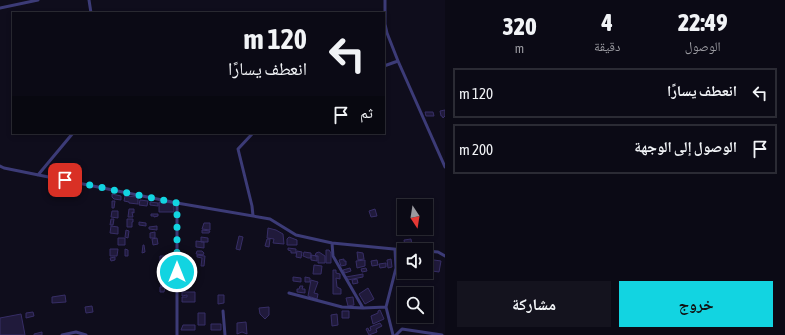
<!DOCTYPE html>
<html lang="ar">
<head>
<meta charset="utf-8">
<style>
  body { margin:0; font-family:"Asap Condensed","Noto Naskh Arabic",sans-serif; background:#14131e; color:#f1f3f6; direction:rtl; height:100vh; display:flex; flex-direction:column; font-size:15px; white-space:nowrap }
  * { box-sizing:border-box; margin:0 }
  p { font-size:13px; color:#9a9aa0 }
  .icon { flex:none; width:22px; height:22px; fill:none; stroke:currentColor; stroke-width:2; stroke-linecap:round; stroke-linejoin:round }
  .map { position:relative; flex:1; overflow:hidden; direction:ltr }
  .sheet { display:flex; flex-direction:column; background:#0b0a15; width:340px }
  .sheet>* { flex:none }
  .hud { position:absolute; left:12px; top:12px; width:373px; height:122px; border-radius:0px; box-shadow:0 2px 6px #0003,0 0 0 1px #2b2b34; direction:rtl; background:#0b0a15; color:#f1f3f6; overflow:hidden }
  .needle { width:26px; rotate:168deg }
  .buttons { position:absolute; left:397px; top:199px; display:grid; gap:8px }
  .buttons a { display:grid; place-items:center; width:36px; height:36px; border-radius:0px; background:#0b0a15; box-shadow:0 2px 6px #0003,0 0 0 1px #2b2b34; font-size:20px }
  .pin { position:absolute; display:grid; place-items:center; width:34px; height:34px; color:#fff; margin:-17px; border-radius:8px; box-shadow:0 2px 6px #0006 }
  .me { position:absolute; width:44px; margin:-22px; rotate:0deg; stroke-linejoin:round; filter:drop-shadow(0 0 3px #0008) }
  .turn { display:flex; align-items:center; gap:14px; height:84px; padding:0 12px; font-size:18px }
  .turn .icon { width:52px; height:52px; stroke-width:2.5 }
  .turn b { display:block; font-size:28px; line-height:34px }
  .then { display:flex; align-items:center; height:38px; padding:0 12px; background:#0003; gap:8px; font-size:15px }
  .eta { display:flex; justify-content:space-evenly; align-items:center; height:68px; text-align:center }
  .eta b { font-size:24px; font-weight:800; line-height:28px }
  .cta { display:flex; gap:8px; margin-top:auto; padding:8px 12px }
  .cta a { flex:1; height:46px; border-radius:0px; background:#12d4e1; color:#111; font-size:16px; font-weight:800; line-height:46px; text-align:center }
  .cta a+a { background:#14131e; color:#f1f3f6 }
  ul { padding:0; list-style:none }
  li { display:flex; align-items:center; gap:12px; height:50px; margin:0 8px 6px; padding:0 4px; border:2px solid #2b2b34; border-radius:0px }
  li div { flex:1 }
  li b { display:block; font-size:15px }
  li em { font-style:normal }
  main { display:flex; flex:1; min-height:0 }
  .map>svg:first-child { display:block }
  .building { fill:#201a3b; stroke:#372e66 }
  .lines { fill:none; stroke-linecap:round; stroke-linejoin:round }
  .street { stroke:#3c3b77; stroke-width:3 }
  .route { stroke:#12d4e1; stroke-width:7; stroke-dasharray:0 12.6 }
</style>
</head>
<body>
<main>
<section class="sheet">
<div class="eta">
<div><b>22:49</b><p>الوصول</p></div>
<div><b>4</b><p>دقيقة</p></div>
<div><b>320</b><p>m</p></div>
</div>
<ul>
<li><svg class="icon" aria-label="left" viewBox="0 0 24 24"><path d="M17 20v-9H6M10 6l-5 5 5 5"/></svg><div><b>انعطف يسارًا</b></div><em>120 m</em></li>
<li><svg class="icon" aria-label="arrive" viewBox="0 0 24 24"><path d="M6 21V4h12l-3 4 3 4H6"/></svg><div><b>الوصول إلى الوجهة</b></div><em>200 m</em></li>
</ul>
<div class="cta"><a>خروج</a><a>مشاركة</a></div>
</section>
<div class="map">
<svg width="445" height="335" viewBox="0 0 445 335">
  <rect width="100%" height="100%" fill="#0f0d1c"/>
  <path class="building" d="M445,110V116L443,118L442,116H441L440,111Z
    M425,112H433L434,116H426Z
    M112,194L121,196V200L114,199L112,197Z
    M125,196L138,197V204L129,203V202L124,201Z
    M140,200L148,201L147,206L139,205Z
    M112,201H115L114,208H112Z
    M150,202L158,203V206L150,205Z
    M159,202L174,203V212H159Z
    M129,209H134V213L132,212L133,217H128Z
    M375,209L377,216L371,217L369,211Z
    M112,211H118V218L111,217Z
    M151,214H158V216L154,217V216H151Z
    M111,219H114L113,225H110Z
    M127,219H133V222H132V227H127Z
    M139,222L146,223V226L139,225Z
    M204,223H210V230L202,229Z
    M111,226L118,227V234L110,233Z
    M157,226V230L149,229V227Z
    M268,228L276,230L283,234L284,244L273,243L274,239L267,238Z
    M126,230L129,231L128,238L125,237Z
    M202,230L210,231L209,233H202Z
    M155,232V238H150V233Z
    M239,236L243,237L240,250L236,249Z
    M201,237L208,238V242H201Z
    M289,237L297,240V245H287V239Z
    M118,238H125V245H118Z
    M157,238L158,244L153,245L152,239Z
    M267,239H270L269,247L265,246Z
    M411,239L412,245L405,246L404,240Z
    M196,241L204,242V248L196,247Z
    M143,245H144L145,252L142,253Z
    M288,248L296,249V253H291V251L288,250Z
    M110,249H118L117,256H110Z
    M125,249L128,250V256H125Z
    M326,250H329L331,253V263H326Z
    M197,251H202L204,253L203,255L196,254Z
    M297,251L302,252L301,258L296,257Z
    M304,252L311,253V258H308L303,256Z
    M319,252L325,256V263H318V256H315L316,253Z
    M357,252L363,253L364,259L358,260Z
    M197,255L205,256L204,266H201L202,258L197,257Z
    M311,255L317,256V261L311,260Z
    M160,256H167V262H160Z
    M115,257V260L111,261L110,258Z
    M344,259V261H346V265L341,266L339,260Z
    M391,259L392,267L388,268L387,260Z
    M427,259L441,261L439,272L426,270Z
    M365,260V266L357,268L356,261Z
    M377,260L378,265L372,266L371,261Z
    M386,263V267L380,268L379,264Z
    M159,264H167V271H163L159,268Z
    M314,265L322,266L321,274H313Z
    M350,268L351,271L345,273L343,270Z
    M366,268L367,271L362,272L361,269Z
    M333,270H336V273L340,274V279L336,278L337,287L341,289V294H333Z
    M398,270L410,272L409,275L398,273Z
    M363,274V277L348,280L346,277Z
    M293,277L301,278V282L293,281Z
    M305,277L310,278V282H305Z
    M357,279L358,283L353,284L352,280Z
    M311,280L318,282L314,293L318,294L317,299L308,296Z
    M160,281L170,282V285L161,287Z
    M300,286H303L302,289H305V293L297,292V289H299Z
    M160,287H165L164,292H160Z
    M368,288L374,299L365,304L359,294Z
    M182,292H195V302H182V297H187V295L182,296Z
    M65,295L66,302L52,303V297Z
    M218,295H224V303L218,304Z
    M353,297L354,305L348,306L346,298Z
    M92,306L93,312L86,313L85,307Z
    M269,307V315L265,319L260,314L259,308Z
    M380,310L384,319L373,324L371,316L378,313V311Z
    M342,311H349V318H342Z
    M33,312L34,316L26,318V313Z
    M198,313H205V325H198Z
    M21,314L25,335H0V318Z
    M337,314L338,325L332,326L331,315Z
    M246,322L247,334L242,332L237,334V323Z
    M380,323L382,326L376,329L377,332L369,335L366,329L368,328L369,331L371,330L370,327Z
    M211,324H221V330H211Z
    M183,325H195V330H181Z
    M42,332V335H34V334Z"/>
  <g class="lines">
    <path class="street" d="M89,0L91,13
      M385,0V24L387,33L398,61L445,167
      M0,8L38,0
      M384,66L398,61
      M0,166L4,168L177,203L270,219L296,235L332,243L404,250
      M38,175L73,133
      M177,203V335
      M253,216L252,206L238,149L253,133
      M332,243L333,256L363,308L386,307
      M426,251L438,252L445,256
      M289,293L342,307L363,308
      M223,311L225,335
      M62,335L76,332L86,335
      M393,335L386,307L396,268L395,250
      M396,335L402,329L442,335"/>
  </g>
  <g class="lines">
    <path class="route" d="M65,180L177,203V272"/>
  </g>
</svg>
<div class="buttons">
<a><svg class="needle" viewBox="-14 -14 28 28"><path d="M0-13l5 13h-10z" fill="#e53935"/><path d="M0 13l5-13h-10z" fill="#9a9aa0"/></svg></a>
<a><svg class="icon" aria-label="sound" viewBox="0 0 24 24"><path d="M4 9h4l5-4v14l-5-4H4zM17 9q2 3 0 6"/></svg></a>
<a><svg class="icon" aria-label="search" viewBox="0 0 24 24"><circle cx="10" cy="10" r="6"/><path d="M15 15l6 6"/></svg></a>
</div>
<div class="pin" style="left:65px;top:180px;background:#d93025"><svg class="icon" aria-label="arrive" viewBox="0 0 24 24"><path d="M6 21V4h12l-3 4 3 4H6"/></svg></div>
<svg class="me" style="left:177px;top:272px" viewBox="-20 -20 40 40"><circle r="17" fill="#12d4e1" stroke="#fff" stroke-width="3"/><path d="M0-11L8 9 0 5-8 9z" fill="#fff"/></svg>
<div class="hud">
<div class="turn"><svg class="icon" aria-label="left" viewBox="0 0 24 24"><path d="M17 20v-9H6M10 6l-5 5 5 5"/></svg><div><b>120 m</b>انعطف يسارًا</div></div>
<div class="then">ثم<svg class="icon" aria-label="arrive" viewBox="0 0 24 24"><path d="M6 21V4h12l-3 4 3 4H6"/></svg></div>
</div>
</div>
</main>
</body>
</html>
